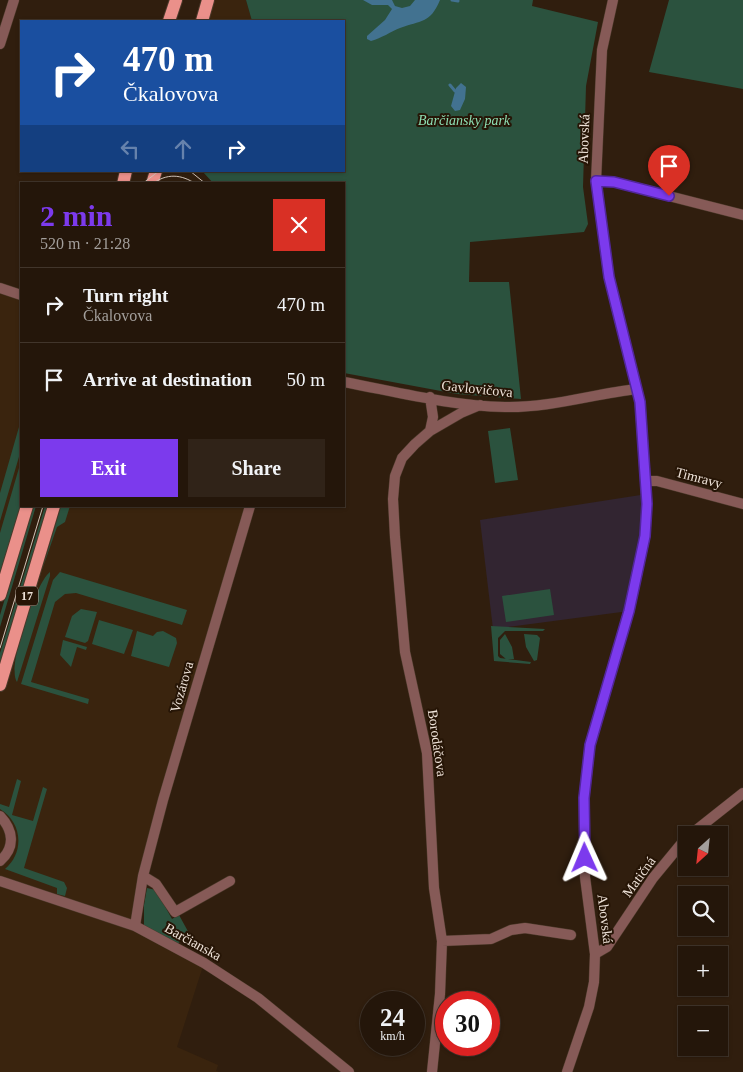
<!DOCTYPE html>
<html lang="en">
<head>
<meta charset="utf-8">
<style>
  body { margin:0; font-family:"Times New Roman",serif; background:#302318; color:#f1f3f6; height:100vh; display:flex; flex-direction:column; font-size:19px; white-space:nowrap }
  * { box-sizing:border-box; margin:0 }
  p { font-size:16px; color:#a39f9c }
  .icon { flex:none; width:28px; height:28px; fill:none; stroke:currentColor; stroke-width:2; stroke-linecap:round; stroke-linejoin:round }
  .map { position:relative; flex:1; overflow:hidden }
  .sheet { position:absolute; left:20px; top:182px; width:325px; height:325px; display:flex; flex-direction:column; background:#24160a; border-radius:0px; box-shadow:0 1px 4px #0004,0 0 0 1px #41352b }
  .sheet>* { flex:none }
  .top-card { position:absolute; left:20px; top:20px; width:325px; height:152px; border-radius:0px; box-shadow:0 1px 4px #0004,0 0 0 1px #41352b; background:#1a4fa0; color:#fff; overflow:hidden }
  .needle { width:32px; rotate:207deg }
  .buttons { position:absolute; left:678px; top:826px; display:grid; gap:10px }
  .buttons a { display:grid; place-items:center; width:50px; height:50px; border-radius:0px; background:#24160a; box-shadow:0 1px 4px #0004,0 0 0 1px #41352b; font-size:25px }
  .speed { position:absolute; left:360px; top:991px; display:flex; gap:10px; font-size:25px; font-weight:700; text-align:center }
  .speed>* { display:grid; place-content:center; width:65px; height:65px; border-radius:50%; background:#24160a; box-shadow:0 1px 4px #0004,0 0 0 1px #41352b; line-height:1 }
  .speed small { font-size:12px; font-weight:400 }
  .speed .limit { border:8px solid #d22; background:#fff; color:#111 }
  .pin { position:absolute; display:grid; place-items:center; width:42px; height:42px; color:#fff; margin:-51px -21px; border-radius:50% 50% 50% 0; rotate:-45deg; box-shadow:0 0 5px #0007 }
  .pin .icon { rotate:45deg }
  .me { position:absolute; width:55px; margin:-28px; rotate:359deg; stroke-linejoin:round; filter:drop-shadow(0 0 4px #0008) }
  .turn { display:flex; align-items:center; gap:18px; height:105px; padding:0 20px; font-size:22px }
  .turn .icon { width:65px; height:65px; stroke-width:2.5 }
  .turn b { display:block; font-size:35px; line-height:42px }
  .lanes { display:flex; align-items:center; height:48px; padding:0 20px; background:#0003; justify-content:center; gap:25px; direction:ltr }
  .lanes .off { opacity:.35 }
  .round { display:grid; place-items:center; flex:none; width:52px; height:52px; border-radius:0px; background:#302318 }
  .headline { display:flex; align-items:center; justify-content:space-between; height:85px; padding:0 20px }
  h1 { font-size:30px; font-weight:700; line-height:38px; color:#7c3aed }
  .cta { display:flex; gap:10px; margin-top:auto; padding:10px 20px }
  .cta a { flex:1; height:58px; border-radius:0px; background:#7c3aed; color:#fff; font-size:20px; font-weight:700; line-height:58px; text-align:center }
  .cta a+a { background:#302318; color:#f1f3f6 }
  ul { padding:0; list-style:none }
  li { display:flex; align-items:center; gap:15px; height:75px; padding:0 20px; border-top:1px solid #41352b }
  li div { flex:1 }
  li b { display:block; font-size:19px }
  li em { font-style:normal }
  .map>svg:first-child { display:block }
  .built { fill:#3a240e }
  .education { fill:#322531 }
  .green { fill:#2b523e }
  .water { fill:#427290 }
  .lines { fill:none; stroke-linecap:round; stroke-linejoin:round }
  .stream { stroke:#427290; stroke-width:3 }
  .minor-casing { stroke:#4b392a; stroke-width:11 }
  .major-casing { stroke:#4b392a; stroke-width:14 }
  .minor { stroke:#865a57; stroke-width:10 }
  .major { stroke:#ea908a; stroke-width:12 }
  .tram { stroke:#d0c3b8; stroke-width:1 }
  .route-casing { stroke:#51269a; stroke-width:12 }
  .route { stroke:#7c3aed; stroke-width:9 }
  .labels { text-anchor:middle; dominant-baseline:central; stroke-width:4; stroke-linejoin:round; paint-order:stroke }
  .shield { fill:#261506; stroke:#b2a499; stroke-width:1 }
  .shield-label { font-size:12px; font-weight:bold; fill:#eee2d8 }
  .park-label { font-size:14px; font-style:italic; fill:#8ddeb3; stroke:#261506 }
  .street-label { font-size:14px; fill:#eee2d8; stroke:#261506 }
</style>
</head>
<body>
<div class="map">
<svg width="743" height="1072" viewBox="0 0 743 1072">
  <rect width="100%" height="100%" fill="#301e0e"/>
  <path class="built" d="M208,0H246L252,21H202Z
    M0,292L21,296V506L0,595Z
    M54,506H250L163,800L135,926L204,963L177,1047L218,1065L216,1071L219,1072H0V685Z"/>
  <path class="education" d="M647,494L629,611L493,629L480,520Z"/>
  <path class="green" d="M246,0H533L532,6L598,22L586,86L583,187L588,224L584,232L470,242L469,282H509L521,399L457,394L344,373V184H214L203,172L344,171V21H252Z
    M669,0H743V89L649,72Z
    M21,420V450L0,521V493Z
    M510,428L518,480L495,483L488,431Z
    M21,461V506L0,576V533Z
    M33,506H36L0,627V615Z
    M45,506H48L0,665V653Z
    M61,506H70L65,522L57,527L42,570Z
    M50,572V576L17,682C6,668 36,582 50,572Z
    M60,572L187,610L182,625L76,593L65,594L55,602L31,682L89,699L88,704L21,684L53,580Z
    M550,589L554,615L506,622L502,596Z
    M81,609L97,612L88,641L85,643L65,637L72,616Z
    M99,620L133,630L124,654L92,644Z
    M491,626L545,629L543,631H505L498,638V656L500,658L531,662L530,664L494,661Z
    M137,631L153,636L157,632L163,631L176,638L177,643L169,667L131,656Z
    M505,634L512,647L514,659H506L500,654V640Z
    M524,634L537,635L540,638L537,660L534,661L526,647Z
    M63,640L87,647L86,650L77,647L71,667L60,655Z
    M17,779L21,781L12,815L33,821L43,787L47,789L24,868L64,882L67,888L65,896L57,894V888L5,869C25,852 22,822 0,809V804L9,807Z
    M147,888L156,890L172,919L179,915L190,935L177,944L144,926V905Z"/>
  <path class="water" d="M363,0H392L395,6L402,8L410,6L415,0H440C430,24 421,20 400,28C390,32 382,38 371,41L367,39V36L385,20L392,9L388,5H372Z
    M461,83L466,87L465,99L460,110L455,111L451,106L456,88Z"/>
  <g class="lines">
    <path class="stream" d="M452,0L458,1
      M450,85L455,91"/>
    <defs>
      <path id="minor" d="M0,44L14,0
        M596,181L614,182L743,215
        M0,288L21,295
        M344,382C397,392 451,406 505,407C550,408 593,394 637,389
        M430,397L433,417L430,431
        M647,481H657L743,504
        M0,816C13,830 16,847 0,861
        M690,835L743,793
        M143,876L156,884L175,912L230,881
        M0,881L135,926L204,963L258,998L349,1072
        M135,926L143,876L163,800L250,506
        M442,941L491,939L511,930L525,928L571,935
        M595,954L607,947L653,878L686,838
        M432,1072L440,994L442,941L434,888L427,753L405,652L395,537L393,499L395,476L402,458L415,444L430,431L461,413L480,405
        M567,1072L589,1007L594,982L595,954L585,877L584,798L587,772L590,745L629,611L645,536L647,504L640,402L609,277L596,181L602,50L613,0"/>
      <path id="major" d="M169,21L176,0
        M202,21L208,0
        M123,184L126,171
        M152,184L156,171
        M0,595L27,506
        M0,685L54,506"/>
    </defs>
    <use href="#minor" class="minor-casing"/>
    <use href="#major" class="major-casing"/>
    <use href="#minor" class="minor"/>
    <use href="#major" class="major"/>
    <path class="tram" d="M190,171L206,184
      M142,184L159,171
      M152,184C167,173 181,174 196,184
      M0,648L43,506"/>
  </g>
  <g class="lines">
    <defs>
      <path id="route" d="M585,858L584,798L590,745L629,611L645,536L647,504L640,402L609,277L596,181L614,182L669,196"/>
    </defs>
    <use href="#route" class="route-casing"/>
    <use href="#route" class="route"/>
  </g>
  <g class="labels">
    <rect class="shield" x="16" y="586.5" width="22" height="19" rx="4"/>
    <g class="shield-label">
      <text x="27" y="596">17</text>
    </g>
    <g class="park-label">
      <text x="464" y="120">Barčiansky park</text>
    </g>
    <g class="street-label">
      <text transform="translate(584 139) rotate(-88)">Abovská</text>
      <text transform="translate(477 389) rotate(6)">Gavlovičova</text>
      <text transform="translate(699 478) rotate(15)">Timravy</text>
      <text transform="translate(182 687) rotate(-74)">Vozárova</text>
      <text transform="translate(437 743) rotate(82)">Borodáčova</text>
      <text transform="translate(639 877) rotate(-54)">Matičná</text>
      <text transform="translate(605 919) rotate(83)">Abovská</text>
      <text transform="translate(193 942) rotate(29)">Barčianska</text>
    </g>
  </g>
</svg>
<div class="buttons">
<a><svg class="needle" viewBox="-14 -14 28 28"><path d="M0-13l5 13h-10z" fill="#e53935"/><path d="M0 13l5-13h-10z" fill="#a39f9c"/></svg></a>
<a><svg class="icon" aria-label="search" viewBox="0 0 24 24"><circle cx="10" cy="10" r="6"/><path d="M15 15l6 6"/></svg></a>
<a>+</a>
<a>−</a>
</div>
<div class="speed"><div>24<small>km/h</small></div><div class="limit">30</div></div>
<div class="pin" style="left:669px;top:196px;background:#d93025"><svg class="icon" aria-label="arrive" viewBox="0 0 24 24"><path d="M6 21V4h12l-3 4 3 4H6"/></svg></div>
<svg class="me" style="left:585px;top:858px" viewBox="-20 -20 40 40"><path d="M0-17L14 15 0 8-14 15z" fill="#7c3aed" stroke="#fff" stroke-width="4"/></svg>
<div class="top-card">
<div class="turn"><svg class="icon" aria-label="right" viewBox="0 0 24 24"><path d="M7 20v-9h11M14 6l5 5-5 5"/></svg><div><b>470 m</b>Čkalovova</div></div>
<div class="lanes"><svg class="icon off" aria-label="left" viewBox="0 0 24 24"><path d="M17 20v-9H6M10 6l-5 5 5 5"/></svg><svg class="icon off" aria-label="ahead" viewBox="0 0 24 24"><path d="M12 20V5M6 11l6-6 6 6"/></svg><svg class="icon" aria-label="right" viewBox="0 0 24 24"><path d="M7 20v-9h11M14 6l5 5-5 5"/></svg></div>
</div>
<section class="sheet">
<div class="headline"><div><h1>2 min</h1><p>520 m · 21:28</p></div><a class="round" style="background:#d93025;color:#fff"><svg class="icon" aria-label="close" viewBox="0 0 24 24"><path d="M6 6l12 12M18 6L6 18"/></svg></a></div>
<ul>
<li><svg class="icon" aria-label="right" viewBox="0 0 24 24"><path d="M7 20v-9h11M14 6l5 5-5 5"/></svg><div><b>Turn right</b><p>Čkalovova</p></div><em>470 m</em></li>
<li><svg class="icon" aria-label="arrive" viewBox="0 0 24 24"><path d="M6 21V4h12l-3 4 3 4H6"/></svg><div><b>Arrive at destination</b></div><em>50 m</em></li>
</ul>
<div class="cta"><a>Exit</a><a>Share</a></div>
</section>
</div>
</body>
</html>
